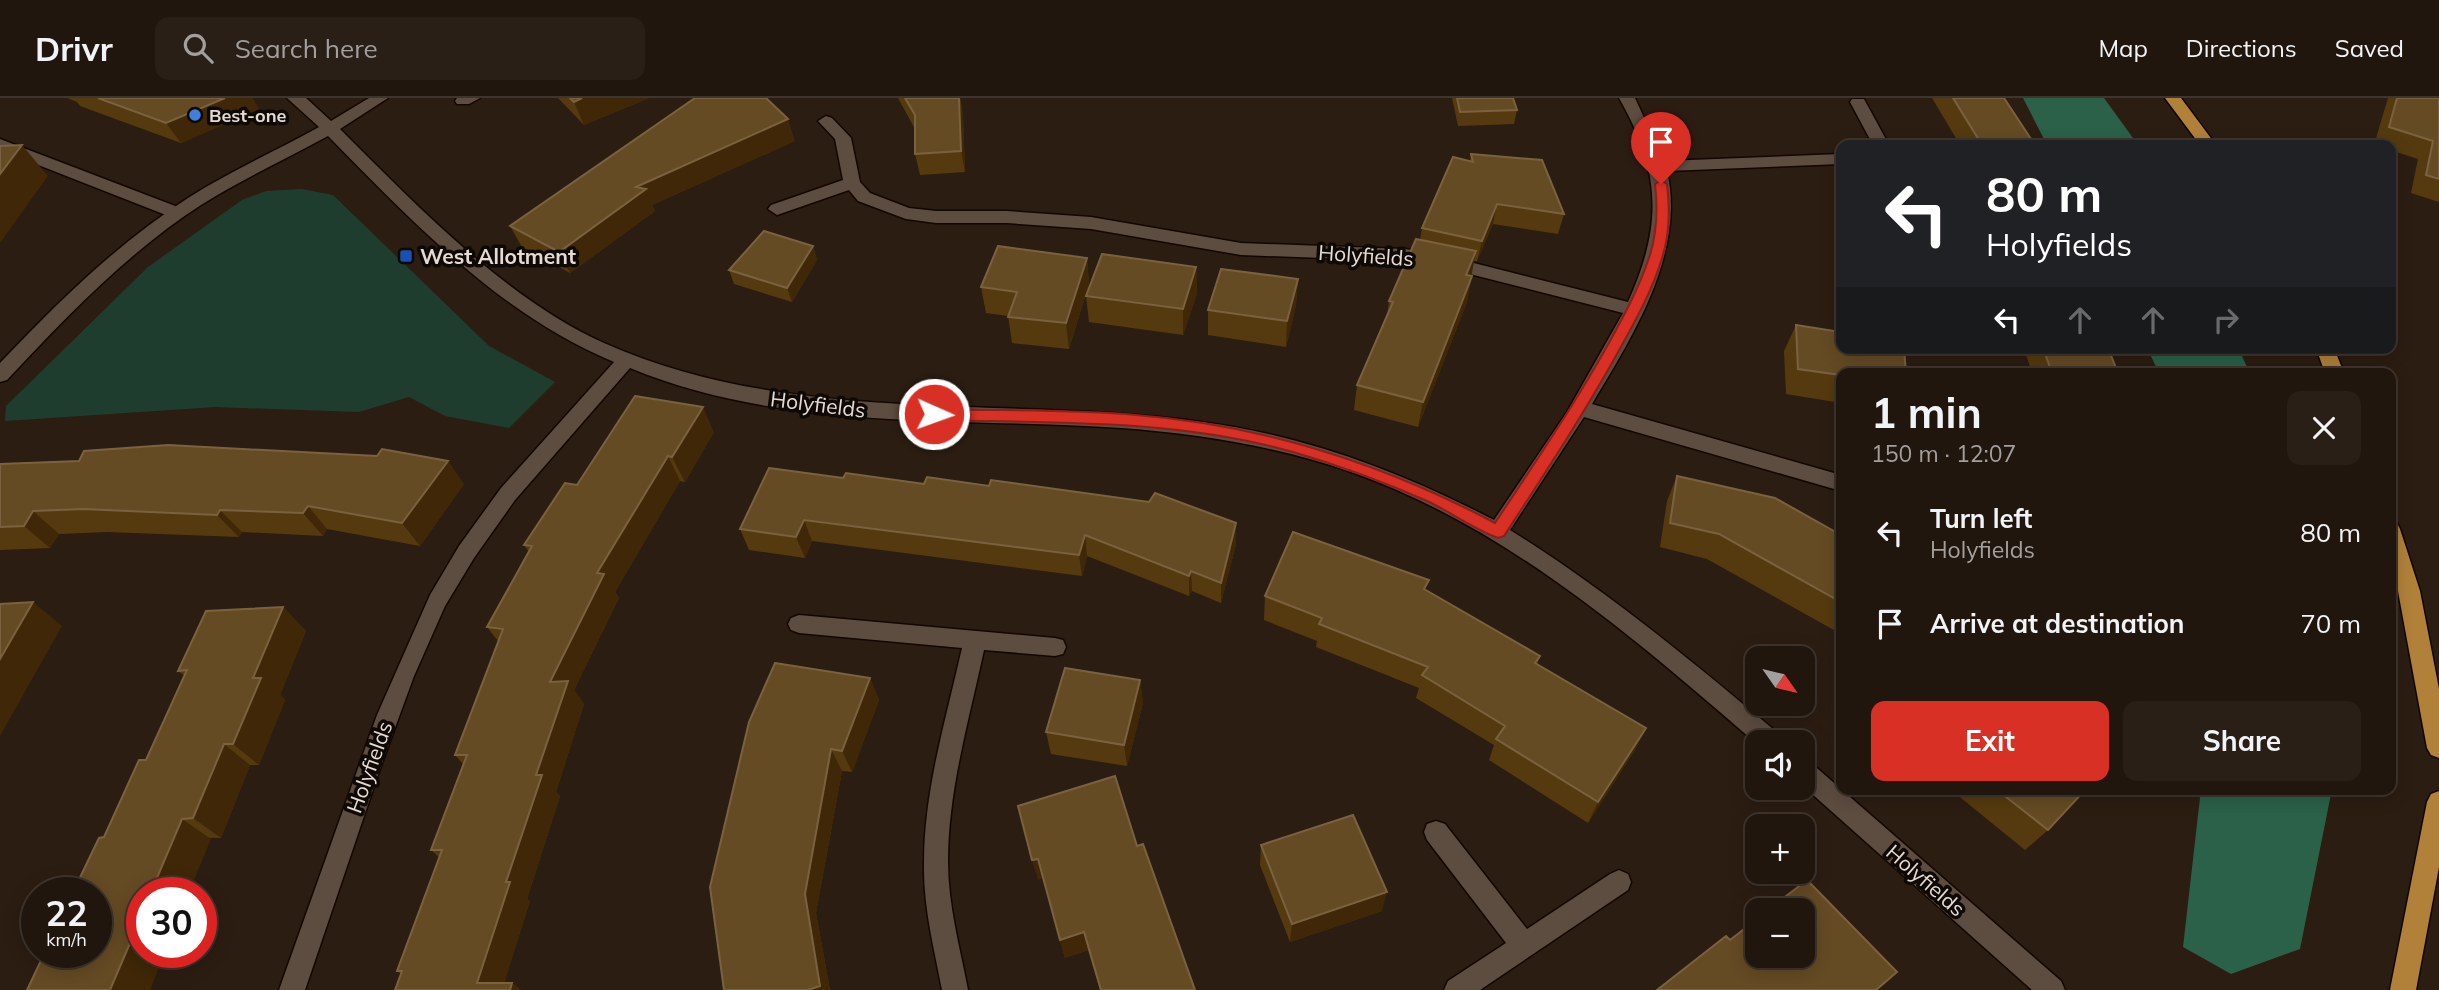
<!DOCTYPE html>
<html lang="en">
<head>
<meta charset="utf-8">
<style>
  body { margin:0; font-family:Mulish,sans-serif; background:#291f17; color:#f1f3f6; height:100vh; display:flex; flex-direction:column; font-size:26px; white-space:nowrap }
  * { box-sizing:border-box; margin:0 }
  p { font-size:23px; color:#a29f9e }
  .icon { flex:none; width:38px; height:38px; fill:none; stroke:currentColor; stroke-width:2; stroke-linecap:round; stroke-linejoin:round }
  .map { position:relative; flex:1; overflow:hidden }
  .side { position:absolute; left:1836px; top:270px; width:560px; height:427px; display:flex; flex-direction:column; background:#21160e; border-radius:14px; box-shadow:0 4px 18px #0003,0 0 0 2px #3e352e }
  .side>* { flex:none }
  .top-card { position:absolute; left:1836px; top:42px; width:560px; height:214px; border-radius:14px; box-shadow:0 4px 18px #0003,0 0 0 2px #3e352e; background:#202124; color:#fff; overflow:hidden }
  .needle { width:46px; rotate:124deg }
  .controls { position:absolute; left:1745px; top:548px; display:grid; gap:14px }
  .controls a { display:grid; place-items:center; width:70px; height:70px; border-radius:14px; background:#21160e; box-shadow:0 4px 18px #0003,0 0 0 2px #3e352e; font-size:35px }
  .speed { position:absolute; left:21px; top:779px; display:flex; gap:14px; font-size:35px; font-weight:700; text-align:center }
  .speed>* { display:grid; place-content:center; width:91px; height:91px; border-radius:50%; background:#21160e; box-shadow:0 4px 18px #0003,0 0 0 2px #3e352e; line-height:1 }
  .speed small { font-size:18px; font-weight:400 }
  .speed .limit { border:10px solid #d22; background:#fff; color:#111 }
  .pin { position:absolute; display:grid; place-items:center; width:60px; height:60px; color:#fff; margin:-72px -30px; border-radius:50% 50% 50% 0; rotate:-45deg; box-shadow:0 0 7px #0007 }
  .pin .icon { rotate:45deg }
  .me { position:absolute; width:77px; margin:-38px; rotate:92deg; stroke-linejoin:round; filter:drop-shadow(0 0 5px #0008) }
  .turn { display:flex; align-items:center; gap:24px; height:147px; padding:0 35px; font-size:32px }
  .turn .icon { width:91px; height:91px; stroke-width:2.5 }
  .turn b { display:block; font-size:49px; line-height:60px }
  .lanes { display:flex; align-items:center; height:66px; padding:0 35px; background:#0003; justify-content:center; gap:35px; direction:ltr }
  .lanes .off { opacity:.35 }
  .round { display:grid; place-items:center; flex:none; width:74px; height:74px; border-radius:14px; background:#291f17 }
  .headline { display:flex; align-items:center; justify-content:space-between; height:119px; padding:0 35px }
  h1 { font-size:42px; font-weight:700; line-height:52px }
  .action { display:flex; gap:14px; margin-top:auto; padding:14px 35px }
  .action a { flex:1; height:80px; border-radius:14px; background:#d93025; color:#fff; font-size:28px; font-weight:700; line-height:80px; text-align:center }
  .action a+a { background:#291f17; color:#f1f3f6 }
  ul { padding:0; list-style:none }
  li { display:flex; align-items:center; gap:21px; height:91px; padding:0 35px }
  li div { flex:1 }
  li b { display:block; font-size:26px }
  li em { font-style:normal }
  header { display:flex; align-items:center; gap:42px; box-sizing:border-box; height:98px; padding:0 35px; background:#21160e; border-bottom:2px solid #3e352e }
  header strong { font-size:33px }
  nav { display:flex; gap:38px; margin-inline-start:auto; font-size:24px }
  .search { width:490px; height:63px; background:#291f17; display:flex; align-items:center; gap:18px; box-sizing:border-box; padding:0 24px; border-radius:14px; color:#a29f9e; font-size:26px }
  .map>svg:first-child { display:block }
  .green { fill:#1f3d2f }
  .forest { fill:#2b6148 }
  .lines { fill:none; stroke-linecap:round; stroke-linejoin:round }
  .lane-casing { stroke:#130701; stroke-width:3 }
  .street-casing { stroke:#130701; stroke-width:3 }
  .primary-casing { stroke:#130701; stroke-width:3 }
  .lane { fill:#5d4c40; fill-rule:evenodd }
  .street { fill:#5d4c40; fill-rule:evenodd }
  .primary { fill:#b18139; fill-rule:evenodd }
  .wall { fill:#563a0f }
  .shaded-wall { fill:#3f2707 }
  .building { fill:#654b24; stroke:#7a6240; stroke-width:2 }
  .route { fill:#d93025; stroke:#8d1f18; stroke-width:2 }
  .shop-dot { fill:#3f7fe0; stroke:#0f0905; stroke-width:2.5 }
  .transit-dot { fill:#1a4fb4; stroke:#0f0905; stroke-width:2.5 }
  .labels { text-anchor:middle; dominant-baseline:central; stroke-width:7; stroke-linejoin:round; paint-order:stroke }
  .far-poi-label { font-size:18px; font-weight:bold; fill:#e6dbd4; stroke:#0f0905; text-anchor:start }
  .street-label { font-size:21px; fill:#e6dbd4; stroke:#0f0905 }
  .poi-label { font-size:21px; font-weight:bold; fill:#e6dbd4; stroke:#0f0905; text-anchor:start }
</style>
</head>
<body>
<header>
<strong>Drivr</strong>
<div class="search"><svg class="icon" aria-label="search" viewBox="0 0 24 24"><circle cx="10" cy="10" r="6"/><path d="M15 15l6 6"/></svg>Search here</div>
<nav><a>Map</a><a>Directions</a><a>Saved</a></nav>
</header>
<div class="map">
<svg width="2439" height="892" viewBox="0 0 2439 892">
  <rect width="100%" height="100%" fill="#2c1d12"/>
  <path class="green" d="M302,91L333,97L489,248L555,284L509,330L445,318L409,299L359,314L215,309L5,323L6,308L148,169L242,102L266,93Z"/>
  <path class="forest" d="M2023,0H2104L2138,47H2047Z
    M2147,250H2238L2250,275H2159Z
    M2201,691H2332L2300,851L2231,876L2183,849Z"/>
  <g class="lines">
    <defs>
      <path id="lane" d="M457,0H480L469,6H457L455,3Z
        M0,41L183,111L186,115L183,119H171L0,52Z"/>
      <path id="street" d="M287,0H306L331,23L369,0H388L340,31C416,107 506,201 604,245C793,329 1003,297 1202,324C1307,338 1401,374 1494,422L1567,314L1623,215L1458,173L1406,163L1241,157L1091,131L1007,125H936L906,121L858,103L849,92L777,117L768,111L771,107L843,82L835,41L818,23L826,18L832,20L851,40L860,84L870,95L909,110L936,113H1007L1091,119L1241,145L1406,151L1458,161L1628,204C1663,127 1661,73 1619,0H1635L1664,63L1841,56V66L1667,73C1686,155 1632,239 1592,306L1841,377V393L1584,319L1510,432C1606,492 1693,564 1780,637L1784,644L1757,646C1634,540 1506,428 1351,374C1277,348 1200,336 1122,330C959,319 785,334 630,270L515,402L474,460L445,508L414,578L381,668L305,892H279L377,617L430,497L459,448L501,390L614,264C500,217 413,124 328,38C286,61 242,81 201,107C128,154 66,219 7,282L0,284V265C57,205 118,145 188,100C230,73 276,53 319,29Z
        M1852,1H1864L1889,47H1873L1850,4Z
        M799,517L1055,540L1063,542L1066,549L1063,556L1055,558L984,552C969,622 948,692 948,764C948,807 960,850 968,892H942C934,850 923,808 924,765C924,692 946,621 962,550L799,535L791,532L788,526L791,520Z
        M1802,662L1810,664L2061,883L2065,892H2032L1802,687Z
        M1436,723L1445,726L1527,831L1610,776L1619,772L1628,776L1631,784L1628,792L1480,892H1444L1448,883L1506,845L1427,742L1424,734L1427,726Z"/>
      <path id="primary" d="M2165,0H2181L2216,47H2200Z
        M2316,250H2334L2344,275H2325Z
        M2390,423L2397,425L2400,431L2420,493L2439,591V660L2431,657L2427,650L2398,493L2390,467Z
        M2439,693V769L2416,892H2390L2427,704L2431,696Z"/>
    </defs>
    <use href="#lane" class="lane-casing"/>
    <use href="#street" class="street-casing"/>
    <use href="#primary" class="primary-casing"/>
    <use href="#lane" class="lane"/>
    <use href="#street" class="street"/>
    <use href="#primary" class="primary"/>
  </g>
  <path class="wall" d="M67,0H252L259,11L181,45L80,8L77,4Z
    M558,0H649L584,27Z
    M898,0H960L963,17L965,74L920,77L915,56V31Z
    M1452,0H1513L1517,12L1514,26L1458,28Z
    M1932,0H2004L2035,47H1960Z
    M2388,0H2439V104L2411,95L2418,61L2390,52V47H2374Z
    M795,43L652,107L655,113L570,175L522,149L510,128Z
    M1471,56L1564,116L1558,136L1493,126L1477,163H1474L1467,204L1418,329L1354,312L1357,287L1387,219L1389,203L1420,142L1422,130L1470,63Z
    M813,148L817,162L792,204L734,186L729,172Z
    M1087,160L1089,186L1069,251L1012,245L1008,218L986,215L981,189Z
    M1196,169L1197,195L1183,237L1089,224L1086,198Z
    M1298,181L1296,207L1286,249L1208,237V212Z
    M1796,227L1841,275V305L1786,296L1784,253Z
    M2024,250H2108L2118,275H2032Z
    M714,334L685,384L680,383L615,494L619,500L574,592L584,606L556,694L560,698L527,801L530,803L504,885H512L521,892H395L401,876L397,873L440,760L431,752L463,666L455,657L498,543L487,529L529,454L524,447L577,387Z
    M0,366L464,386L420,448L327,431L323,438L242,434L239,439L107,434L59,436L50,450L0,452Z
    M1677,378L1841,437V536L1707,461L1660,449L1667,403Z
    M843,380L924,386L1236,425V446L1221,505L1192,493L1189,498L1087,458L1082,478L812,443L805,460L749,452L740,431Z
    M1426,492L1540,558L1537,567L1635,652L1588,725L1489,662L1494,647L1416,600L1419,590L1316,549L1317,543L1264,522L1265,498Z
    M283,509L306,533L280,597L285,602L259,667H250L221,740L104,739L146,662L185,578L178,573Z
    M775,565L870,580L879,602L852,674L842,673L816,815L830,892H724Z
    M1140,582L1143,605L1127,668L1051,656L1046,634Z
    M1950,691H2086L2048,732L2025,752Z
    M1261,747L1382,813L1290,844L1260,767Z
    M1137,748L1195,892H1100L1088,852L1065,860L1043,780L1038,782Z"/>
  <path class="shaded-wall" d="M225,0H252L259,11L181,45L166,25Z
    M582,0H649L584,27L574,4Z
    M959,0L963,17L965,74L961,53Z
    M788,21L795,43L652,107L655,113L570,175L559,154L636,89Z
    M22,47L48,78L0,145V76Z
    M1497,106L1493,126L1477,163L1482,143Z
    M813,148L817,162L792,204L787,190Z
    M1476,153L1471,179L1466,177Z
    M1087,160L1089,186L1069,251L1066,225Z
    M1196,169L1197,195L1183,237V211Z
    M1472,178L1467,204L1418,329L1423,304Z
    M1298,181L1296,207L1286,249L1287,223Z
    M703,309L714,334L685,384L672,359Z
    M668,358L680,383L615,494L619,500L574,592L584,606L556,694L560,698L527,801L530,803L502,892L477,885L536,677L550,584L597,475Z
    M448,363L464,386L420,448L402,425Z
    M308,408L327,431L323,438L303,415Z
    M220,412L242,434L239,439L217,417Z
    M33,413L59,436L50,450L24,428Z
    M804,422L812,443L805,460L796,439Z
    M1236,425V446L1221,505V485Z
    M1085,437L1087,458L1082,478L1079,457Z
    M1191,473L1192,493L1189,498V478Z
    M33,504L62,528L0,638V561Z
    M283,509L306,533L280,597L285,602L259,667L233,646L253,580Z
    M870,580L879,602L852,674L842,653Z
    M1140,582L1143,605L1127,668L1124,647Z
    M1646,630L1635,652L1588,725L1598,704Z
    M224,646L250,667L221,740L193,720Z
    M831,651L842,673L816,815L830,892H808L805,796Z
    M182,721L211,741L189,794H151Z
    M1038,761L1043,780L1038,782L1032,762Z
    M1387,794L1382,813L1290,844L1292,826Z
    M142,817V854H165L150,892H110Z
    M1084,834L1088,852L1065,860L1060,842Z
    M512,885L521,892H510Z"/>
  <path class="building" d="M98,0H225L166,25Z
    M570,0H582L574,4Z
    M695,0H766L788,21L636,89L646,91L559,154L510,128Z
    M905,0H959L961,53L915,56V17Z
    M1457,0H1513L1517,12L1460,14Z
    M1953,0H2004L2035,47H1987L1986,42H1979Z
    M2397,0H2439V81L2426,77L2433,43L2389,29Z
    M22,47L0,76V48Z
    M1471,56L1542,62L1564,116L1497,106L1482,143L1422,130L1453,59L1473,64Z
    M764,133L813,148L787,190L729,172Z
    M1416,141L1476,153L1466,177L1472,178L1423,304L1357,287L1393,204L1389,203Z
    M998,148L1087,160L1066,225L1008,219L1017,194L981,189Z
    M1102,156L1196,169L1183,211L1086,198Z
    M1221,171L1298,181L1287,223L1208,212Z
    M1796,227L1841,234V250H1904L1906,275H1841V277L1798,271Z
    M2043,250H2108L2118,275H2052Z
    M635,298L703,309L672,359L668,358L597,475L604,476L550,584L568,583L536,677H542L506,784H510L477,885H512L510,892H395L402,873H397L442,752H431L467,657H455L503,531L487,529L532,448L524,447L565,385L577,387Z
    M168,347L377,358L382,351L448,363L402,425L308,408L303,415L220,412L217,417L83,411L33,413L24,428L0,429V366L79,363L84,353Z
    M769,370L843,380L846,375L924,386L927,379L989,388L991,382L1149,404L1155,395L1236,425L1221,485L1191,473L1189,478L1085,437L1079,457L804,422L796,439L740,431Z
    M1677,378L1775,400L1841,437V504L1719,436L1670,425Z
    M1293,434L1429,482L1424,491L1540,558L1535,565L1646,630L1598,704L1496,641L1505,628L1422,577L1428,569L1319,526L1322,520L1265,498Z
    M33,504L0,561V506Z
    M283,509L253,580H261L233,646H224L193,720L182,721L151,794H142V817L110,892H27L45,854H96V794H73L99,740L104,739L139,662H146L187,572L178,573L206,513Z
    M775,565L870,580L842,653L831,651L805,796L820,888L808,892H724L710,789L749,624Z
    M1065,570L1140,582L1124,647L1046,634Z
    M1115,678L1137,748L1143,746L1195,892H1101L1084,834L1060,842L1038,761L1032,762L1018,708Z
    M1996,691H2086L2048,732Z
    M1353,717L1387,794L1292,826L1261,747Z
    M1807,782L1897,874L1876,892H1657L1726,838L1730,842L1757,821V858H1802V812H1768Z"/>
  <path class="route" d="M1661,82L1667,86C1670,111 1670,136 1662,160C1652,194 1634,225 1617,256C1582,319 1543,378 1504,438L1498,440C1473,431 1451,414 1427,403C1384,384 1338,367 1293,354C1177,321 1053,325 934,322L927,316L934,311C1001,313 1069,311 1136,317C1263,327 1383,366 1495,425C1533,368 1571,312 1605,252C1621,223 1638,193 1649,160C1657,136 1658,111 1655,86Z"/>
  <circle class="shop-dot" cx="195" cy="17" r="7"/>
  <rect class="transit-dot" x="399" y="151" width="14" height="14" rx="3.5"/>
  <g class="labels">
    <g class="far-poi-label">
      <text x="209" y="17">Best-one</text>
    </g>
    <g class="street-label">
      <text transform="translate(1366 157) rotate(4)">Holyfields</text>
      <text transform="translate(818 306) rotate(7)">Holyfields</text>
      <text transform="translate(369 669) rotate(-70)">Holyfields</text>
      <text transform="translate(1926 782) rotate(41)">Holyfields</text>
    </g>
    <g class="poi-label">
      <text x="420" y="158">West Allotment</text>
    </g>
  </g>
</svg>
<div class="controls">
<a><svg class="needle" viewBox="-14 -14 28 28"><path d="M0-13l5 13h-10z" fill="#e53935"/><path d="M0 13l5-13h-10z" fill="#a29f9e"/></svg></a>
<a><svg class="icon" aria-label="sound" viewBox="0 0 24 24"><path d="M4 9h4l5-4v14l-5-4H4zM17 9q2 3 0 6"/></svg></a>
<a>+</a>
<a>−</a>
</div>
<div class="speed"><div>22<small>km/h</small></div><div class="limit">30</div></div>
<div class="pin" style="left:1661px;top:86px;background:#d93025"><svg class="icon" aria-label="arrive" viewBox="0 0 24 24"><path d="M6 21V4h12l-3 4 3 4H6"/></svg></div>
<svg class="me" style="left:934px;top:316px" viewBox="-20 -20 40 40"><circle r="17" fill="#d93025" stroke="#fff" stroke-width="3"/><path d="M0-11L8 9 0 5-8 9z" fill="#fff"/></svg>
<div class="top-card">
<div class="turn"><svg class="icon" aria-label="left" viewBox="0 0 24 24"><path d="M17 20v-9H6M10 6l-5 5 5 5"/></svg><div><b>80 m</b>Holyfields</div></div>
<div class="lanes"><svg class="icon" aria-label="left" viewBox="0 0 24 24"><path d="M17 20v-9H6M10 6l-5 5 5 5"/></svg><svg class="icon off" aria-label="ahead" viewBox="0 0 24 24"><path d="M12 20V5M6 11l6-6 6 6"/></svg><svg class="icon off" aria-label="ahead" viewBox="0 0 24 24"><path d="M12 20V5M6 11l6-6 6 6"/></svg><svg class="icon off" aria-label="right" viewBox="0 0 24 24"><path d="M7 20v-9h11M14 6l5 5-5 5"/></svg></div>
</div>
<section class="side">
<div class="headline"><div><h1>1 min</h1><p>150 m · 12:07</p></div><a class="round"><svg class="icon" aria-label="close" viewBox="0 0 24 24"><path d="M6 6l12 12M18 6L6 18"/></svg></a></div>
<ul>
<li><svg class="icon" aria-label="left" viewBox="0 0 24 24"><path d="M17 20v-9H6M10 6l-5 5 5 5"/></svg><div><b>Turn left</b><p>Holyfields</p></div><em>80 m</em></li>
<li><svg class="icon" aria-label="arrive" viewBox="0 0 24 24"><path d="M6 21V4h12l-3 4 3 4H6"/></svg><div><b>Arrive at destination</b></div><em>70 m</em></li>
</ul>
<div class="action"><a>Exit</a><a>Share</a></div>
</section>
</div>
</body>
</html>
